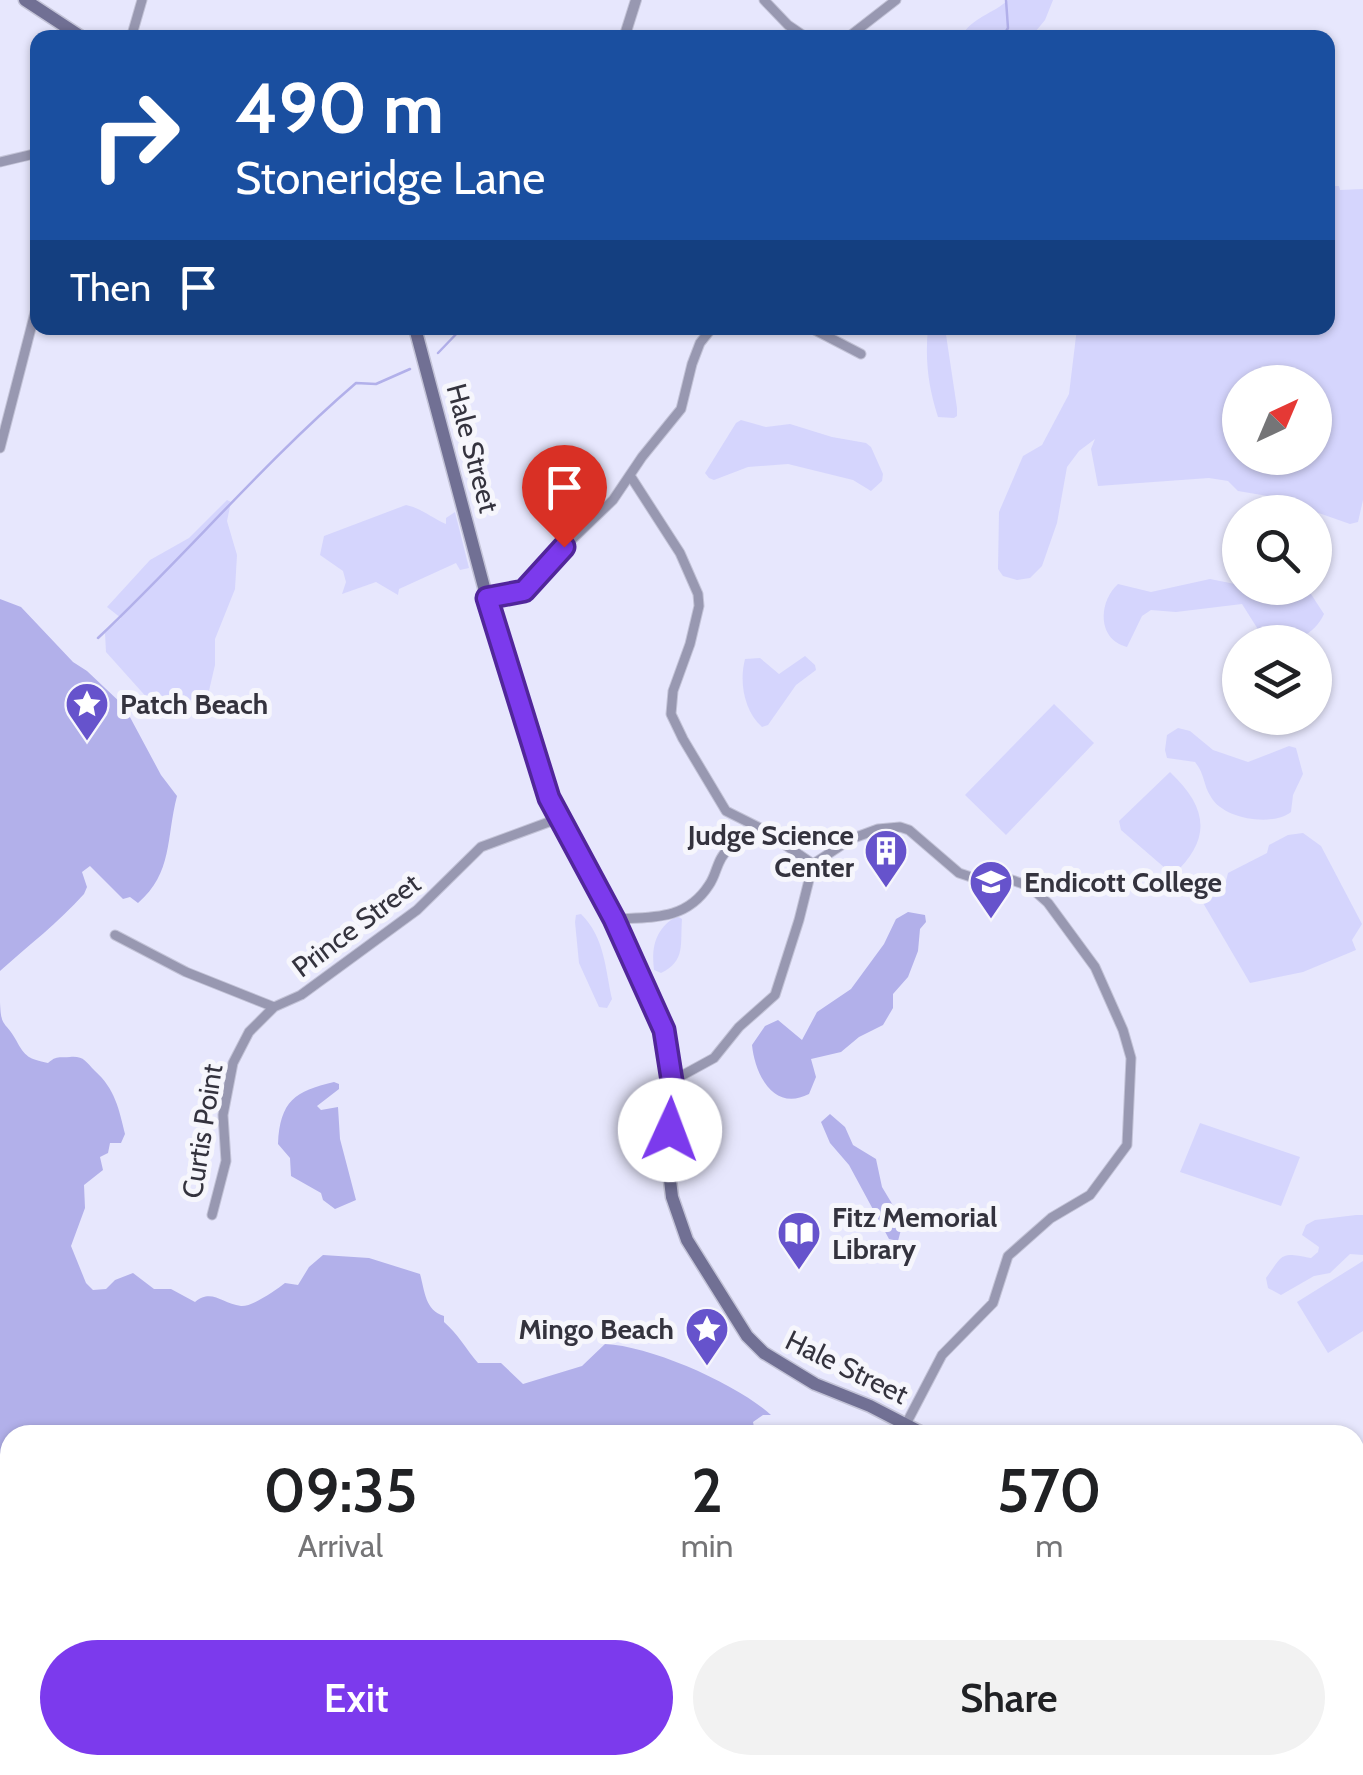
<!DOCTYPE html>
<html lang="en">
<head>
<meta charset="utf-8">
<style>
  body { margin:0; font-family:Cabin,sans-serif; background:#f2f2f2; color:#202124; height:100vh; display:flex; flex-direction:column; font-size:38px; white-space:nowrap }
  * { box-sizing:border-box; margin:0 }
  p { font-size:32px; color:#757577 }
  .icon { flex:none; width:55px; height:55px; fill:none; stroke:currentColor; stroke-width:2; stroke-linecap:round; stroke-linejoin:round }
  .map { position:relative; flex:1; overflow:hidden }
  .side { position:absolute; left:0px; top:1425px; width:1365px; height:350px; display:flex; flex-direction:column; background:#fff; border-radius:30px 30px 0 0; box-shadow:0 2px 8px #0004 }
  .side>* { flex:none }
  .guide { position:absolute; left:30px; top:30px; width:1305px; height:305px; border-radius:20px; box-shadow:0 2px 8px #0004; background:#1a4fa0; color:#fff; overflow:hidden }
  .needle { width:65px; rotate:44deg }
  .buttons { position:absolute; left:1222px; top:365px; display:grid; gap:20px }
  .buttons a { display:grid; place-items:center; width:110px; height:110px; border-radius:50%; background:#fff; box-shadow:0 2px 8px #0004; font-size:50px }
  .pin { position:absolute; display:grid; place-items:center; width:85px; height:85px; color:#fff; margin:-102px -42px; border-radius:50% 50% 50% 0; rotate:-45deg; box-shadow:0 0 10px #0007 }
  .pin .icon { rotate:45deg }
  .me { position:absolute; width:110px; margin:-55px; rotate:2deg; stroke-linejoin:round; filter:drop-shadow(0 0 8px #0008) }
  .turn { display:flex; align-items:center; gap:35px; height:210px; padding:0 40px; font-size:45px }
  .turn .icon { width:130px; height:130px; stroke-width:2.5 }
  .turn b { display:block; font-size:70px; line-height:85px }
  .then { display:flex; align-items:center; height:95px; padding:0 40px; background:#0003; gap:20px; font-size:38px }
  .eta { display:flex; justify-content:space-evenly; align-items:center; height:170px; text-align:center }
  .eta b { font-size:60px; font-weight:600; line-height:70px }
  .cta { display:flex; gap:20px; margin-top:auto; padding:20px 40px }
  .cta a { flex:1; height:115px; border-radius:60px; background:#7c3aed; color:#fff; font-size:40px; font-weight:600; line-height:115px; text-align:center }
  .cta a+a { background:#f2f2f2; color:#202124 }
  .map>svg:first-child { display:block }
  .green { fill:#d5d5fd; fill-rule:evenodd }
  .water { fill:#b2b0ea }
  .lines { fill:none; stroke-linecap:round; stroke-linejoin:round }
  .stream { stroke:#b2b0ea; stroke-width:2.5 }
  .minor-casing { stroke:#c3c3d7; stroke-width:11 }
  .tertiary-casing { stroke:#c3c3d7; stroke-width:12 }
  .secondary-casing { stroke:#c3c3d7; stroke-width:15 }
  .minor { stroke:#9898b1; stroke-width:9 }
  .tertiary { stroke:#9898b1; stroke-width:10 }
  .secondary { stroke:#717094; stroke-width:12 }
  .route-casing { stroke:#51269a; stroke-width:25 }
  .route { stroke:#7c3aed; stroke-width:18 }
  .labels { text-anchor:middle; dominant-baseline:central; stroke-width:10; stroke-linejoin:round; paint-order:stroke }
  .street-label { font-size:28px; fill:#34333e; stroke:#f6f6fc }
  .poi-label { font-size:28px; font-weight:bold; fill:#34333e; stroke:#f6f6fc; text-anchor:start }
</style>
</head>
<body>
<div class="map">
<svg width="1363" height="1775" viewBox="0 0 1363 1775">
  <rect width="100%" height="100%" fill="#e7e7fd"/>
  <path class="green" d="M1008,0H1053L1045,20L1031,37H961C972,17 993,14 1008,0Z
    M1328,186H1339L1340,190L1363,189V500L1358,522L1350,524L1273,497L1238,491L1228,481L1209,478L1098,486L1091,449L1095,439L1079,451L1067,467L1057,523L1042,566L1030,578L1017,580L1003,576L998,569L999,512L1023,456L1042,445L1069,394L1077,328H1328ZM1240,382H1315V458H1240Z
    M928,328H945L957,408V416L954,418L938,417C928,386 925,360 928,328Z
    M741,420L766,427L790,424L832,437L866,443L871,447L883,474L882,481L871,491L853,480L788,464L748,467L714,480L709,478L705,473L736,423Z
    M227,500L231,502L227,521L237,555L235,589L215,639V665L208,695C190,705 182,693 158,710L106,652L105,633L121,618L107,607L150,560L189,538Z
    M406,505C421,508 432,518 446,524V518L455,512L469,568L460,570L456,563L399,589L398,595L376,582L342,594L346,582L343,571L320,555L324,536Z
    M1210,579L1240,585V588L1275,590L1307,588L1324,614C1313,638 1290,643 1266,642L1242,604L1176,612L1151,610L1142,616L1127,647C1096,639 1099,601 1118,584L1151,592Z
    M805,656L815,665L816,670L796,685L768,725L762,727C744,711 739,682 745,659L760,658L779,674Z
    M1054,704L1094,743L1006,835L965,795Z
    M1178,728L1190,731L1213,750L1248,762L1289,746L1296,748L1303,774L1293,795L1291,812C1272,827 1223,819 1211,797C1203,785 1205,774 1195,762L1167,758L1165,750L1167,735Z
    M1170,772C1207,807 1213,838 1173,875L1121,830L1119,821Z
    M1303,833L1321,846L1362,924L1352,940L1356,950L1303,972L1250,983L1199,896L1226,881L1228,873L1267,853L1269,845L1288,835Z
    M581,914C605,938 605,968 612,999L607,1008L599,1007L579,963L575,922L576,915Z
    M677,916L682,919C680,944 686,961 661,973L654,970C651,946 656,928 677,916Z
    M1200,1123L1300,1157L1281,1206L1180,1172Z
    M1356,1215H1363V1255L1350,1254L1330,1273L1314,1276L1281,1295L1268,1288L1266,1278C1284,1253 1280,1252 1311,1258L1318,1252L1319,1247L1302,1235L1306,1225L1315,1220Z
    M1363,1261V1331L1328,1353L1297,1302Z"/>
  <path class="water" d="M0,599L21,607L73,662L87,671L124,706L161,775L177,796C166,838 173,873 138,903L130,897L123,899L90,866L82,872L87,887L84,894C58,923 29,945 0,971Z
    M908,912L925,915L926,922L920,929L918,951L908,977L893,994V1008L883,1025L859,1037L841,1052L811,1059L816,1077L809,1094C774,1112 755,1075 752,1045L765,1026L778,1020L802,1040L817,1012L851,989L884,944L896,919Z
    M0,1002C1,1029 5,1020 16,1040C25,1057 29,1059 48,1063C57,1055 59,1058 70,1057C84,1056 85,1061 95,1071C115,1089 119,1109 125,1134L121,1143H110L108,1153L100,1157L103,1170L84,1185L85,1208L71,1246L86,1283L93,1290L106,1289L115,1280L133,1273L154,1289H171L195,1302C212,1288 222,1304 241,1306C252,1307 276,1290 285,1283L298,1285L309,1267L323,1255L369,1258L420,1274C425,1292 425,1310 444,1316V1322C458,1334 466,1349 478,1363H501L523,1384L582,1366L605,1344C651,1346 737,1384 771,1415H763L753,1422L754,1427L764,1435H10V1765H1068L1077,1771L1087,1765L1107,1768L1110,1765H1140V1775H0Z
    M334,1082L339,1084V1089L317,1106L321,1110L338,1107L340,1139L356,1200L335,1209L323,1200L321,1193L291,1176L290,1158L278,1144C280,1101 295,1091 334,1082Z
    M830,1114L845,1127L853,1145L876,1159L882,1187L903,1222L898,1241L889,1239L849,1165L830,1143L821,1122Z"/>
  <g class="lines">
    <path class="stream" d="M1002,38L1008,28L1006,0
      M438,353L462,328
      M98,638C186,555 264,462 356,383L376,384L410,369"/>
    <defs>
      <path id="minor" d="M764,0L788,25L807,38
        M131,38L142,0
        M847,38L896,0
        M0,162L38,153
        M811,328L861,354
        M0,448L38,301
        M631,477L680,553L698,594L699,606L690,644L673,691L671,714L683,739L726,811L762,829L813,864
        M487,597L517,594L529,587L564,547L613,500L642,457L681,409L692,364L700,343L712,328
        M614,919C651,917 686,921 709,885C717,874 717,858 728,850
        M115,935L186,972L274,1007L301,995L417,910L481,847L557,819
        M672,1081L714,1058L739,1027L775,995L799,920L813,864L851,839L878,829L900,827L909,830L959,873L977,879L1012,880L1029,886L1048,903L1095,967L1123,1030L1131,1058L1127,1145L1090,1195L1051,1218L1008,1256L993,1303L942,1355L906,1424
        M212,1215L226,1161L223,1115L233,1063L249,1032L274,1007"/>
      <path id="tertiary" d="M624,38L636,0"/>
      <path id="secondary" d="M25,0L83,38
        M415,328L489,606L549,798L614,919L664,1030L672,1081L670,1180L672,1197L687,1240L747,1336L764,1353L815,1384L870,1406L926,1435
        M1355,1511L1363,1510"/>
    </defs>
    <use href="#minor" class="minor-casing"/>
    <use href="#tertiary" class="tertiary-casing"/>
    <use href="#secondary" class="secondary-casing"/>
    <use href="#minor" class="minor"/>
    <use href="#tertiary" class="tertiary"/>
    <use href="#secondary" class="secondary"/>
  </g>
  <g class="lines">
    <defs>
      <path id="route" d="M564,547L524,591L487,598L549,798L614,919L664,1030L672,1081L670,1130"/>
    </defs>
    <use href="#route" class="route-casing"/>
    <use href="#route" class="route"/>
  </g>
  <defs>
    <symbol id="sight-pin" viewBox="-11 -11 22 30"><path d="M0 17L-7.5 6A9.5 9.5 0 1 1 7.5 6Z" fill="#6653cc" stroke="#f6f6fc"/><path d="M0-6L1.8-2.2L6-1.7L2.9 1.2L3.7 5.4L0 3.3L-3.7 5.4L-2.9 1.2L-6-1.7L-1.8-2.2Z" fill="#fff"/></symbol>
    <symbol id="building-pin" viewBox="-11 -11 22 30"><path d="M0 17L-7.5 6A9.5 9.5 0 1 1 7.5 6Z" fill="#6653cc" stroke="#f6f6fc"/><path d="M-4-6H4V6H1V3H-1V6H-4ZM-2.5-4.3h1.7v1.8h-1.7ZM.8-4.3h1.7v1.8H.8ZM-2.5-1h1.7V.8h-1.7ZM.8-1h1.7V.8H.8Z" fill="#fff"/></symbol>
    <symbol id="university-pin" viewBox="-11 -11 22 30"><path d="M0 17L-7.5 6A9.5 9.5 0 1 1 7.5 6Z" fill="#6653cc" stroke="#f6f6fc"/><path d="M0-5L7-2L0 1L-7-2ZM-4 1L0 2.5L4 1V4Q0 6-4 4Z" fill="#fff"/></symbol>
    <symbol id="library-pin" viewBox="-11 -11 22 30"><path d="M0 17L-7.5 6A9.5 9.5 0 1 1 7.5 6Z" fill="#6653cc" stroke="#f6f6fc"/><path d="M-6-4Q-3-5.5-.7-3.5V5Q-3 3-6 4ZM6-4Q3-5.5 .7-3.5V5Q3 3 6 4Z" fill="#fff"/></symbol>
  </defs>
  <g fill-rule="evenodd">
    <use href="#sight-pin" x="62" y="679" width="50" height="68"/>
    <use href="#building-pin" x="861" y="826" width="50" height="68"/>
    <use href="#university-pin" x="966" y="857" width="50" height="68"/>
    <use href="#library-pin" x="774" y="1208" width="50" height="68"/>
    <use href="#sight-pin" x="682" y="1304" width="50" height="68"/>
  </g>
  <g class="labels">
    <g class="street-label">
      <text transform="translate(473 448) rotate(75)">Hale Street</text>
      <text transform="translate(356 925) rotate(-37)">Prince Street</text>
      <text transform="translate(202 1131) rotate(-81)">Curtis Point</text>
      <text transform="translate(847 1367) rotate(26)">Hale Street</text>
    </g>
    <g class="poi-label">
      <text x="120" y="704">Patch Beach</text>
      <text x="854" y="835" text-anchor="end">Judge Science<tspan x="854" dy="32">Center</tspan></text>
      <text x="1024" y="882">Endicott College</text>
      <text x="832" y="1217">Fitz Memorial<tspan x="832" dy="32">Library</tspan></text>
      <text x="674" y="1329" text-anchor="end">Mingo Beach</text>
    </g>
  </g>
</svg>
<div class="buttons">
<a><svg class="needle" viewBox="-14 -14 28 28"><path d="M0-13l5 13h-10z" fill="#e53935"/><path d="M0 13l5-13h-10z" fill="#757577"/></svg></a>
<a><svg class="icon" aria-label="search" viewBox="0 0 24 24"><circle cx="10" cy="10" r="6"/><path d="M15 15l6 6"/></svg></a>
<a><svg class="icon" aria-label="layers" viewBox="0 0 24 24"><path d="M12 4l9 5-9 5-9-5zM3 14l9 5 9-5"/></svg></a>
</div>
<div class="pin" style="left:564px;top:547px;background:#d93025"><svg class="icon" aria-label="arrive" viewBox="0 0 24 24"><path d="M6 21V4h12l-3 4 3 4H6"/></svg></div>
<svg class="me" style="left:670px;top:1130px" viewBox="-20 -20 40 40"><circle r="19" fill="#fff"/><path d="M0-13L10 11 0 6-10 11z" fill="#7c3aed"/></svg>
<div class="guide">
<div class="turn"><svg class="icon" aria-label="right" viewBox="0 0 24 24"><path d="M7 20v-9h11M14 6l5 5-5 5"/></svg><div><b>490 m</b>Stoneridge Lane</div></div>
<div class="then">Then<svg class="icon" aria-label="arrive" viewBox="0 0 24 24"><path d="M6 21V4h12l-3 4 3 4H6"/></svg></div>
</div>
<section class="side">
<div class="eta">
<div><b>09:35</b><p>Arrival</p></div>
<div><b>2</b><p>min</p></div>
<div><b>570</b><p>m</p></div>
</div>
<div class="cta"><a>Exit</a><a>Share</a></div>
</section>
</div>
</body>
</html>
